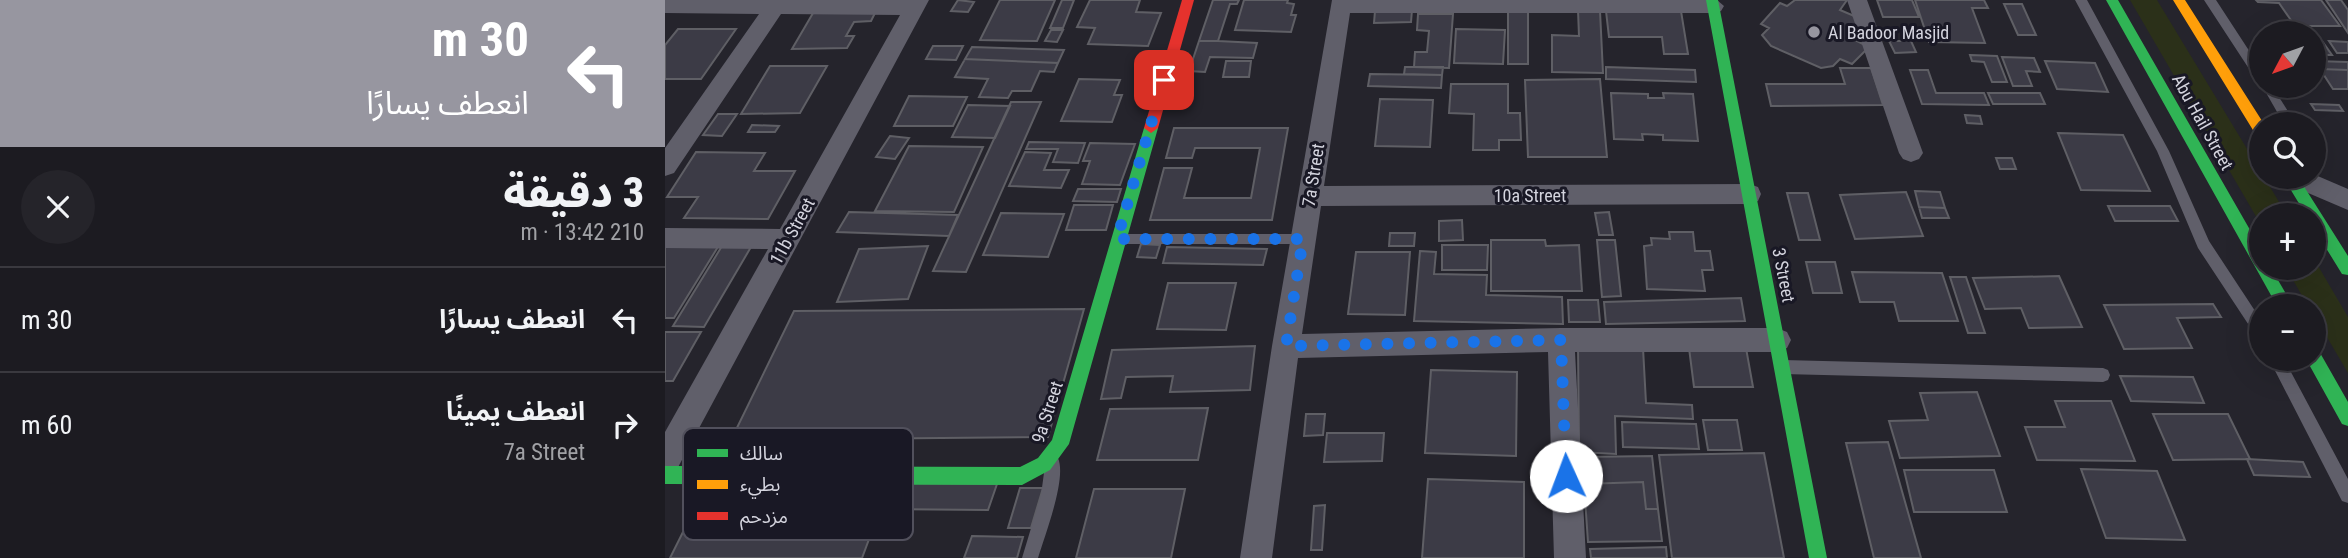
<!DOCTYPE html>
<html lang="ar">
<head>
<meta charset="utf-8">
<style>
  body { margin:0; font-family:"Roboto Condensed","Noto Sans Arabic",sans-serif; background:#25242a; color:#f1f3f6; direction:rtl; height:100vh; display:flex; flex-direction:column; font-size:26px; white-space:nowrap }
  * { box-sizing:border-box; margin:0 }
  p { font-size:23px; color:#a0a1a5 }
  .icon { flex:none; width:38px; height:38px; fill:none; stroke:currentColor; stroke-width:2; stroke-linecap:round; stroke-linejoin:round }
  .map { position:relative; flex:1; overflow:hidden; direction:ltr }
  .side { display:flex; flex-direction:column; background:#1c1b21; width:665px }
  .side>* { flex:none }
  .guide { background:#9796a0; color:#fff; overflow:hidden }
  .needle { width:46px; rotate:229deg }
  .fabs { position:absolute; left:1584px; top:21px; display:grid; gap:14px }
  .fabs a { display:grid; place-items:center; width:77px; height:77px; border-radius:50%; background:#1c1b21; box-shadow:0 7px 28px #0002,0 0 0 2px #3a393f; font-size:35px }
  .pin { position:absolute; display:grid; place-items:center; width:60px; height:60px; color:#fff; margin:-30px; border-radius:14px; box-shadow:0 4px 10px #0006 }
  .me { position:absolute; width:77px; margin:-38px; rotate:358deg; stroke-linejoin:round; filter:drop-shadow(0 0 5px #0008) }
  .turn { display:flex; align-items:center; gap:24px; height:147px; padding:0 21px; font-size:32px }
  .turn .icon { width:91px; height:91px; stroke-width:2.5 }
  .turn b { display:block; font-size:49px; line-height:60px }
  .round { display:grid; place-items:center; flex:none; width:74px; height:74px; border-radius:37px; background:#25242a }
  .summary { display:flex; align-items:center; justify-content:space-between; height:119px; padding:0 21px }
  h1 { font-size:42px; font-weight:800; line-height:52px }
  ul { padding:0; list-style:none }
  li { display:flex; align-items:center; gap:21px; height:105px; padding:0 21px; border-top:2px solid #3a393f }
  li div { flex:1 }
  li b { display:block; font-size:26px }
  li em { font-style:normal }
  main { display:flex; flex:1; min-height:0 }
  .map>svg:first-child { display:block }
  .green { fill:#2b3019 }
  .building { fill:#3c3b46; stroke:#5f5f65; stroke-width:2 }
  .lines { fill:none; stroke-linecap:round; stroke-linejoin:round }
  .lane { fill:#605f6a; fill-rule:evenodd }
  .street { fill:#605f6a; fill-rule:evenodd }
  .fast { fill:#30b455; fill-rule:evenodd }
  .slow { fill:#ff9f0a; fill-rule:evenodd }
  .jam { fill:#e5322d; fill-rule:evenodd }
  .route { stroke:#1a73e8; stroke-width:12; stroke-dasharray:0 21.6 }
  .poi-dot { fill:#9796a0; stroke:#191825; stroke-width:2.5 }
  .labels { text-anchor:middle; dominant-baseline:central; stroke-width:6; stroke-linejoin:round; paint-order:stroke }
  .poi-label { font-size:18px; fill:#d4d4de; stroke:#191825; text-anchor:start }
  .street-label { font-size:18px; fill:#d4d4de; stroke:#191825 }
  .key { fill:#191825; stroke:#51505c; stroke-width:2 }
  .key-label { font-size:19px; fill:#d4d4de }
</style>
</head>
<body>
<main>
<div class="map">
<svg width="1683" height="558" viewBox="0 0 1683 558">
  <rect width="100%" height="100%" fill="#25242c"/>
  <path class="green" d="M1465,0H1492L1596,172V177H1599L1622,215H1596V225Z
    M1649,259L1683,317V373L1649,315L1648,306H1643L1621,268H1648Z"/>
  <path class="building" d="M293,0L309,2L303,12L286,11Z
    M335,0H390L372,41L315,40Z
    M397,0H409L398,28H385Z
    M425,0H475L471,12L496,13L483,46L423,44L430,28L412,27Z
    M548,0H574L572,4H565L553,41H534Z
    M579,0H623L622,3L629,4L626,15H631L626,32L570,30Z
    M1130,0H1182L1175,10L1194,18L1199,30L1192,41L1204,47L1187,64L1175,59L1168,66L1156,68L1106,46L1097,35L1104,28L1096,24L1115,3L1122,6Z
    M1212,0H1247L1254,17H1218Z
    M1250,0H1319L1323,8H1307L1320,43L1264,42Z
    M1591,0H1656L1675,26H1630L1614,3L1593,2Z
    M1661,0H1676L1683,10V33Z
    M1339,4H1357L1371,35H1353Z
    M213,7L206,21L189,22L181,36H189L182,48L127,49L151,8Z
    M843,7H863V64H843Z
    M747,10L746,22L709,23L710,11Z
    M913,10L935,11L938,73L887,72V35L914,36Z
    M941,11H1016L1023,54H999L997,37H944Z
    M753,14H788L784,68L749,67L750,52H762L764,31L752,30Z
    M13,29H71L36,79H0V45Z
    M791,29L840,30L838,64L789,63Z
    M386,30H398L392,42L380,41Z
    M534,41H553L592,43L588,58L545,57L540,72L524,71Z
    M1224,41H1246L1251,52L1230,53Z
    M1648,41H1657L1667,55H1648Z
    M1664,41L1683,42V53H1672Z
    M268,46H298L291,60L261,59Z
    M307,47L399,50L393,63L300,59Z
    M1305,55L1332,56L1342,82H1327L1319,62L1307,61Z
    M1337,57L1369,58L1375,72L1361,71L1367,86H1348Z
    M300,59L393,63L389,72L375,71L366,91H347L343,98L314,97L323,79L290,77Z
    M561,61H586L584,77H558Z
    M1380,61L1430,63L1443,92L1392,89Z
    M1650,61L1683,62V70L1655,69Z
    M105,66H162L135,113L76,114Z
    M740,67H778L777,75L739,74Z
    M941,67L1030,70L1031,82L941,79Z
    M1175,68H1206L1218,105L1106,106L1101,84H1180Z
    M1655,69L1683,70V89H1668Z
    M1245,70H1263L1271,93H1319L1324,105L1257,104Z
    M705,74L777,75L776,88L703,86Z
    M414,79L455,80L449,95H457L447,122L396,121Z
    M935,79L942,157H863L860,80Z
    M786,84H843V113H855L856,140H834V150H808L809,114L784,113Z
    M946,93L983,94V98H999L998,93L1028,94L1033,141L998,140V135L977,134L978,140L949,139Z
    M1323,93H1375L1380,104H1328Z
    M244,96L302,97L288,126H229Z
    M715,99L768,100L765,147L710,146Z
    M346,102H376L301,272L268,271Z
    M1646,104L1674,105L1678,111L1650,110Z
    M303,105L345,106L330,138L287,137Z
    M53,114H72L57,136L38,135Z
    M1300,115L1315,116L1317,124L1302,123Z
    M87,125L114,126L110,132H83Z
    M509,128H623L607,220H485L499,168H527L519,198H586L595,148H530L527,158H501Z
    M1393,133L1458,135L1485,191L1416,190Z
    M225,136L244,138L230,159L211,157Z
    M364,142L420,143L413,163L388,162L393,149H361Z
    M425,143L470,144L455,185L417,184L425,161H418Z
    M244,146L318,147L289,212L210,211Z
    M31,152L100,153L89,171H130L103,219L19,218L33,197H2Z
    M360,152L386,153L379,170H404L396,188L344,186Z
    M1331,158H1347L1351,169H1335Z
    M413,189H456L452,202L408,201Z
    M1250,191L1275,192L1280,208L1254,207Z
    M1241,192L1258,236L1190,239L1175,195Z
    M1122,193H1143L1155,240H1134Z
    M409,205H448L441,230H401Z
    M1443,206H1505L1513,221H1450Z
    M1254,207L1280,208L1284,218H1257Z
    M184,212L293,215L284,236L172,232Z
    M944,212L948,235H934L930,213Z
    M336,213L399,214L383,257L318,255Z
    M797,220L798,240L774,241V221Z
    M1004,232H1028L1030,251H1045L1048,270H1037L1040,291L982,289L979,246L987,245L986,238L1005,239Z
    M725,233H750L749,246H724Z
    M0,240L56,242L9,318H0Z
    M826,240H880L881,246L914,245L917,291H826Z
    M932,240H950L956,296L937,297Z
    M476,244L495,245L491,258L472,257Z
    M777,245H823L822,270H777Z
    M57,246L86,247L39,327L8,326Z
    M263,246L243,299L172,302L194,249Z
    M502,247L602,249L598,265L498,263Z
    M755,251L771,252L769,274L822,275L821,295L897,297L898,324L749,321Z
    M691,252H745L740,315L683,314Z
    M1141,262H1170L1177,293H1148Z
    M1187,272L1277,273L1293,321H1234L1229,302H1195Z
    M1394,276L1417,327L1364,328L1356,308L1320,309L1308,278Z
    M1285,277H1301L1320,333H1303Z
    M503,283H571L561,330L492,329Z
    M1076,298L1080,321L941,324L939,302Z
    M903,300H933L935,322H904Z
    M1548,304L1556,317L1512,318L1527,348L1459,349L1439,305Z
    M419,309L383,437L66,440L129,311Z
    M0,332H36L8,381H0Z
    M913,345L978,348L981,403L1027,405L1028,419L950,416L951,454L914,452Z
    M590,346L585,390L505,392L508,376L461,377L456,398L436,399L447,350Z
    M1024,348H1081L1088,387H1029Z
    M766,370L852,372L851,456L760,453Z
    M1455,376L1528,377L1539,403L1466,401Z
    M1312,392L1335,456L1235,458L1224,421L1263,420L1255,393Z
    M1390,401H1446L1470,461L1372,460L1360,427H1400Z
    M543,408L533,460H432L445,409Z
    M641,414H660L658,435L639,436Z
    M1488,414H1563L1585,459L1508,460Z
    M1038,420H1072L1077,450H1043Z
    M957,422L1031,424L1034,449L958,447Z
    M662,433H719L717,461L659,462Z
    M1223,442L1256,558H1209L1181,443Z
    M1099,453L1119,558H1007L994,455Z
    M987,456L993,509H981L978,482L919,484L917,457Z
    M1582,459L1638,462L1645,477L1589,475Z
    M1416,469L1492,471L1520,540L1441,538Z
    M1239,470H1329L1342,512H1249Z
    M763,479L859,482V558H757Z
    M885,481L886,497H873L872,482Z
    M978,482L981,509H993L997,541L923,542L919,484Z
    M225,483L332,484L323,510L215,509Z
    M225,483L197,558H5L42,484Z
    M355,488H378L366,528H343Z
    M429,489H520L506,558H411Z
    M660,505L657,550H646L649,506Z
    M307,536L358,537L352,558H299Z
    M1001,547L1002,558H926L925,549Z"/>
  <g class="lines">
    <path class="lane" d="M1410,0H1422L1504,151L1544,241L1596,320V338L1591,336L1533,248L1492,151Z
      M1539,0H1551L1596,69V82L1592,81Z
      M1596,84L1607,86L1631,124H1619Z
      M454,234H638L643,235L645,239L643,243L638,244H454L449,243L447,239L449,235Z
      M1604,359H1619L1683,479V503L1677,501Z
      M1118,360L1438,368L1443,370L1445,375L1443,380L1438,382L1118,374L1113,372L1111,367L1113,362Z
      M387,456L393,458C402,478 380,535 373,558H357L376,495L381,458Z"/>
    <path class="street" d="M0,0H264L11,471L0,475V432L103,249L0,248V228L115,229L235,15L116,14L9,173L0,176V148L94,14L0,13Z
      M667,0H1052L1059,6L1056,11L1049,13H685L659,186L1084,184L1093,187L1096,194L1093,201L1084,204L656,206L637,334L896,328H1112L1122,332L1126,340L1122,348L1112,352H910L921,558H889L883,352L633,358L607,558H575L607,346Z
      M1182,0H1202L1258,153L1254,159L1246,162L1238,159L1234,153Z
      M1648,174L1683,189V210L1622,184L1619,177H1648Z"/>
    <path class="fast" d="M1041,0H1053L1162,558H1144Z
      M1441,0H1453L1596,249V268H1606L1628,306H1612Z
      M486,123L493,128L404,444L385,470L357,485L0,484V466L355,467L373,458L387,440L479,128Z
      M1618,177H1633L1683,256V275L1677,274L1648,227V215H1641Z
      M1648,349L1654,351L1683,402V426L1677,424L1641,359H1648Z"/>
    <path class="slow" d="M1508,0H1520L1599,124H1596V136L1591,135Z"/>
    <path class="jam" d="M517,0H529L493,128L486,133L479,128Z"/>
  </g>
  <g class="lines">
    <path class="route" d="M499,80L452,239H638L621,346L896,340L901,476"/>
  </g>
  <circle class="poi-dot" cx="1149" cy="32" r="7"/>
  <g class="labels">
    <g class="poi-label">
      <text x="1163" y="32">Al Badoor Masjid</text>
    </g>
    <g class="street-label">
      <text transform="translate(1538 122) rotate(61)">Abu Hail Street</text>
      <text transform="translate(648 175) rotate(-81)">7a Street</text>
      <text x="865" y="195">10a Street</text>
      <text transform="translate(127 231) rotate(-61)">11b Street</text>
      <text transform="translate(1119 275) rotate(79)">3 Street</text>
      <text transform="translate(382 412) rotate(-72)">9a Street</text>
    </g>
  </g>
  <rect x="18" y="428" width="230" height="112" rx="10" class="key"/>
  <rect x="32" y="449" width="31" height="8" fill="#30b455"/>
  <rect x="32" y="480" width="31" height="9" fill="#ff9f0a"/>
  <rect x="32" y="512" width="31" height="8" fill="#e5322d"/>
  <g class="key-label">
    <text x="75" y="460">سالك</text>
    <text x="75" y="491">بطيء</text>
    <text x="75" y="523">مزدحم</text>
  </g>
</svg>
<div class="fabs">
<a><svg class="needle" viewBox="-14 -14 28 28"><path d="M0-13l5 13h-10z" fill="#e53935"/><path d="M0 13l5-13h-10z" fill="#a0a1a5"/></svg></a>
<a><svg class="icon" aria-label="search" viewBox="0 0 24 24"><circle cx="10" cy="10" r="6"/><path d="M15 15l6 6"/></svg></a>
<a>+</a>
<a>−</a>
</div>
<div class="pin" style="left:499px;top:80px;background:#d93025"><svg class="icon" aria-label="arrive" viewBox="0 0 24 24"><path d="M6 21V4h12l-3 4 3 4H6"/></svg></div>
<svg class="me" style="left:901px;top:476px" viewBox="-20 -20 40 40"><circle r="19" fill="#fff"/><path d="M0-13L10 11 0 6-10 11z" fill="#1a73e8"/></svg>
</div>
<section class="side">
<div class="guide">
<div class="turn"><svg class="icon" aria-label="left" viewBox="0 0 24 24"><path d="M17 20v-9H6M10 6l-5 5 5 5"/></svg><div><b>30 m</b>انعطف يسارًا</div></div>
</div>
<div class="summary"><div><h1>3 دقيقة</h1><p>210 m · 13:42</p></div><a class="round"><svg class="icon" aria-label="close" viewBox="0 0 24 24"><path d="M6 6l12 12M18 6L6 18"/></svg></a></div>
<ul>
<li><svg class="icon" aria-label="left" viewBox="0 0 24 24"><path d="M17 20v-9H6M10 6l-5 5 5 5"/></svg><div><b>انعطف يسارًا</b></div><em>30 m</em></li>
<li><svg class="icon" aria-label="right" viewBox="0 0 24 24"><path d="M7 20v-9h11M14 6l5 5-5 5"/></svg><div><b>انعطف يمينًا</b><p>7a Street</p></div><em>60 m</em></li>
</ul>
</section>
</main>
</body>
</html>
